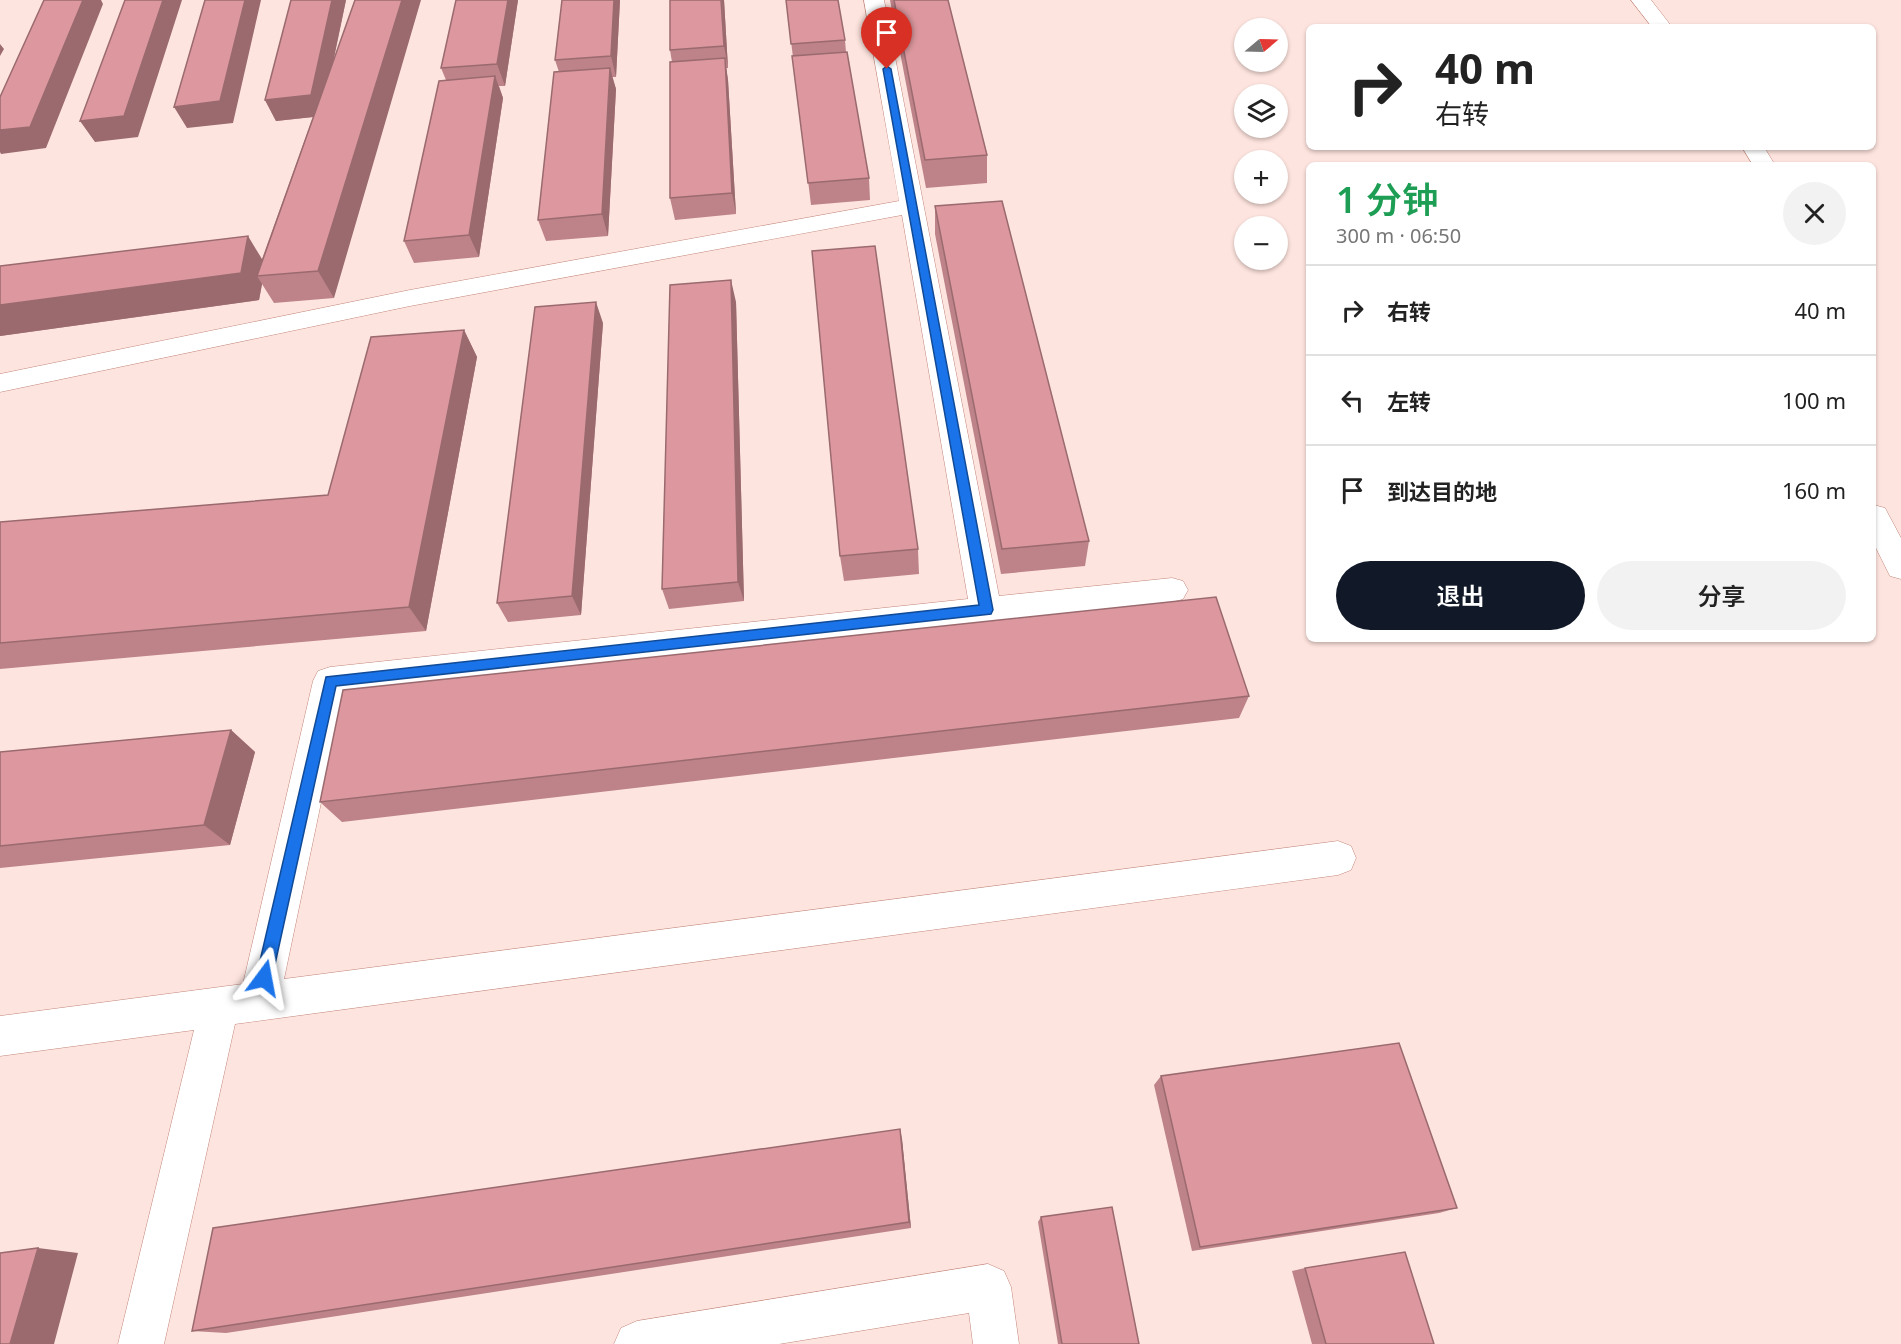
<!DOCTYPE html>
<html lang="zh">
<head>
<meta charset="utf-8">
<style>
  body { margin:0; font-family:"Noto Sans","Noto Sans SC",sans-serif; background:#f2f2f2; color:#222; height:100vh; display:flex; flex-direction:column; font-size:22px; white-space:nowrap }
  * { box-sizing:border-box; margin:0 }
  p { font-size:20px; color:#767676 }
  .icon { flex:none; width:33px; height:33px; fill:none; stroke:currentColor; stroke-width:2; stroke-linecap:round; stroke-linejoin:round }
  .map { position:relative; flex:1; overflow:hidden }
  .side { position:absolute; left:1306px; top:162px; width:570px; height:480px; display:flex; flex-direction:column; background:#fff; border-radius:9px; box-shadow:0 2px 4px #0004 }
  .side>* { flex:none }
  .banner { position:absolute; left:1306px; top:24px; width:570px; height:126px; border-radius:9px; box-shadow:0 2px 4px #0004; background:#fff; color:#222; overflow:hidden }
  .needle { width:39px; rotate:71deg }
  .tools { position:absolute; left:1234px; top:18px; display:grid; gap:12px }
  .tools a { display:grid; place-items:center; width:54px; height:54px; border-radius:50%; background:#fff; box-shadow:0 2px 4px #0004; font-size:30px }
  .pin { position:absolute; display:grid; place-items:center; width:51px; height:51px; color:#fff; margin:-62px -26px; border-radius:50% 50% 50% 0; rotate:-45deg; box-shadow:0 0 6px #0007 }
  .pin .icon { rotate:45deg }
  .me { position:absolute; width:66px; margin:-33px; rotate:13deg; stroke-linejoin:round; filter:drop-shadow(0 0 4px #0008) }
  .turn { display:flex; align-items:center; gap:21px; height:126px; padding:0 30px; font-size:27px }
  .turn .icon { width:78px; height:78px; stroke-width:2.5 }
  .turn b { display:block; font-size:42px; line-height:51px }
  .round { display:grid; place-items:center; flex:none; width:63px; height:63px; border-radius:32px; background:#f2f2f2 }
  .summary { display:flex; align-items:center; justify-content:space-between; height:102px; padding:0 30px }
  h1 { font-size:36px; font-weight:600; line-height:45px; color:#1e9e55 }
  .cta { display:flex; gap:12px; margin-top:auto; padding:12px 30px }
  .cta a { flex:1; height:69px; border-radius:36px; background:#111827; color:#fff; font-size:24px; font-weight:600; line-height:69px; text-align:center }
  .cta a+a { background:#f2f2f2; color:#222 }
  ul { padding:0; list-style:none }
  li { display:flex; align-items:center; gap:18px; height:90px; padding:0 30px; border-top:2px solid #e0e0e0 }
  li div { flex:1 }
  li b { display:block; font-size:22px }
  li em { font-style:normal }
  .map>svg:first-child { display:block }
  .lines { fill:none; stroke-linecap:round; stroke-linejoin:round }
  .minor-casing { stroke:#c1867a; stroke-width:1 }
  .minor { fill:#fff; fill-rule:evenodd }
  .wall { fill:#bd8388 }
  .shaded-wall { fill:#9a6a6f }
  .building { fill:#dc989e; stroke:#9a6a6f; stroke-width:1.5 }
  .route { fill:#1a73e8; stroke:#114b97; stroke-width:1.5 }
</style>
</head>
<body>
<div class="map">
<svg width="1901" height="1344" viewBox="0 0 1901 1344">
  <rect width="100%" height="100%" fill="#fee4de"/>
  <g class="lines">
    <defs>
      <path id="minor" d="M864,0H884L999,596L1172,578L1183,581L1188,590L1183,599L1172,602L344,693L284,979L1338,841L1351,846L1356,858L1351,870L1338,875L235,1024L164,1344H118L194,1030L0,1056V1016L243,984L313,681L318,671L330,667L968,599L902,215L410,306L0,392V374L410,290L899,201Z
        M1631,0H1651L1672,27H1652Z
        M1742,147H1764L1775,165H1753Z
        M1874,505L1885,508L1901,538V579L1890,576L1874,544Z
        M988,1264L1004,1271L1011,1287L1019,1344H973L969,1313L779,1344H614L621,1328L637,1321Z"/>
    </defs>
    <use href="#minor" class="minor-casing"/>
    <use href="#minor" class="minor"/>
  </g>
  <path class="wall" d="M346,0L333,61L334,298L274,303L262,284L259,300L0,336V266L262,259L313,117L276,121L265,100Z
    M518,0L505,86H499L503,98L479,257L414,263L404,241L446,80L441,68Z
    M620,0L616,77H612L616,89L608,236L546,241L538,220L559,72L555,60Z
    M670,0H724L728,68H726L728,80L736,214L675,220L670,198L672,62L670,50Z
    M786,0L845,40L846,52L869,178L870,200L811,205Z
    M890,0H948L987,155V183L926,188Z
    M935,206L1089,541L1085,566L1001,574L935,234Z
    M736,302L744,601L669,609L662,589Z
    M603,323L581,615L508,622L497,603Z
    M464,330L477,357L426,631L0,669V522L328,495Z
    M918,549L919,574L844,581L840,556Z
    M1249,696L1239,718L342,822L320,802Z
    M231,730L255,752L230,845L0,868V752Z
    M1161,1076L1457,1208L1439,1213L1192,1251L1154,1085Z
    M902,1139L911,1228L226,1333L192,1331Z
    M1041,1217L1139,1344H1058L1038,1222Z
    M1305,1268L1434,1344H1312L1292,1271Z"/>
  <path class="shaded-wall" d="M83,0H101L103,4L46,148L1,154L0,152V130Z
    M163,0H182L138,137L95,142L80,121Z
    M245,0H261L233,123L187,128L174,107Z
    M332,0H346L322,116L276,121L265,100Z
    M402,0H421L334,298L318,271Z
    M508,0H518L505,86L497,64Z
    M614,0H620L616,77L611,56Z
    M722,0H724L728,68L724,46Z
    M0,44L4,49L0,56Z
    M725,58L728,80L736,214L732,193Z
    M610,68L616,89L608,236L602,214Z
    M495,76L503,98L479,257L469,235Z
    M248,236L265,264L257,276L262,284L259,300L0,336V305Z
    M731,280L736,302L744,601L738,582Z
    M596,302L603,323L581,615L572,596Z
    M464,330L477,357L426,631L409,607Z
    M231,730L255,752L230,845L204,825Z
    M900,1129L902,1139L911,1228L909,1222Z
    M38,1248L78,1253L54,1344H10Z"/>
  <path class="building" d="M44,0H83L30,127L0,130V97Z
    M125,0H163L124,116L80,121Z
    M205,0H245L220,101L174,107Z
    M291,0H332L311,95L265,100Z
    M355,0H402L318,271L257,276Z
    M456,0H508L497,64L441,68Z
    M562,0H614L611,56L555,60Z
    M670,0H721L724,46L670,50Z
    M786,0H838L845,40L791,44Z
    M894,0H948L987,155L925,160Z
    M847,52L869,178L808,183L792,56Z
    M725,58L732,193L670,198V62Z
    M610,68L602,214L538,220L554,72Z
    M495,76L469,235L404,241L439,81Z
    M1002,201L1089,541L1002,549L935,206Z
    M248,236L241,273L0,305V266Z
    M875,246L918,549L840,556L812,251Z
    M731,280L738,582L662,589L670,285Z
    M596,302L572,596L497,603L535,307Z
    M464,330L409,607L0,643V522L328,495L371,337Z
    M1216,597L1249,696L320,802L343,690Z
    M231,730L204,825L0,846V752Z
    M1399,1043L1457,1208L1200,1247L1161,1076Z
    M900,1129L909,1222L192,1331L213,1228Z
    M1112,1207L1139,1344H1062L1041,1217Z
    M38,1248L10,1344H0V1253Z
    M1405,1252L1434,1344H1326L1305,1268Z"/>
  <path class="route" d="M887,66L891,69L993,610L991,614L336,686L272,978L270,984L264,987L258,984L256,978L326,677L979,605L883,69Z"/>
</svg>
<div class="tools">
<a><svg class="needle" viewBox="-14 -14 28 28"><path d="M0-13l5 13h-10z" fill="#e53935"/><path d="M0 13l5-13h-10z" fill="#767676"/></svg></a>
<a><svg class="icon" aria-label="layers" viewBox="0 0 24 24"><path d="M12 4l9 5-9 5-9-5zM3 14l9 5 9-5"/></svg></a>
<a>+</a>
<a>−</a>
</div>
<div class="pin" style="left:887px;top:69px;background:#d93025"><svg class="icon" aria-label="arrive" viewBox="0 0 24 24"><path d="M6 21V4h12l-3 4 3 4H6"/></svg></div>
<svg class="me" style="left:264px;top:978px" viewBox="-20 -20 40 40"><path d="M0-17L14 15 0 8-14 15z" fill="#1a73e8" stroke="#fff" stroke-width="4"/></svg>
<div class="banner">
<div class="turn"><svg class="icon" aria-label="right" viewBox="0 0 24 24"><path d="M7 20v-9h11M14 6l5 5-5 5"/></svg><div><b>40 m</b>右转</div></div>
</div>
<section class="side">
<div class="summary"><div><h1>1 分钟</h1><p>300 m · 06:50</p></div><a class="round"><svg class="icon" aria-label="close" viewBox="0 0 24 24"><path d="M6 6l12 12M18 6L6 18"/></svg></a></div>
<ul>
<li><svg class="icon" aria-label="right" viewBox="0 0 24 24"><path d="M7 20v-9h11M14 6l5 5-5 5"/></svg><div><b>右转</b></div><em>40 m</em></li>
<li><svg class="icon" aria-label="left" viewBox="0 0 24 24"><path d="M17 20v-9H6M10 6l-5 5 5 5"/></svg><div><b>左转</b></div><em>100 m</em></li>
<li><svg class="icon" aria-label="arrive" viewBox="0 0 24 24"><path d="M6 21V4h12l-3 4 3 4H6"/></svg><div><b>到达目的地</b></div><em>160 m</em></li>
</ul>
<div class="cta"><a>退出</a><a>分享</a></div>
</section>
</div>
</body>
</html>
